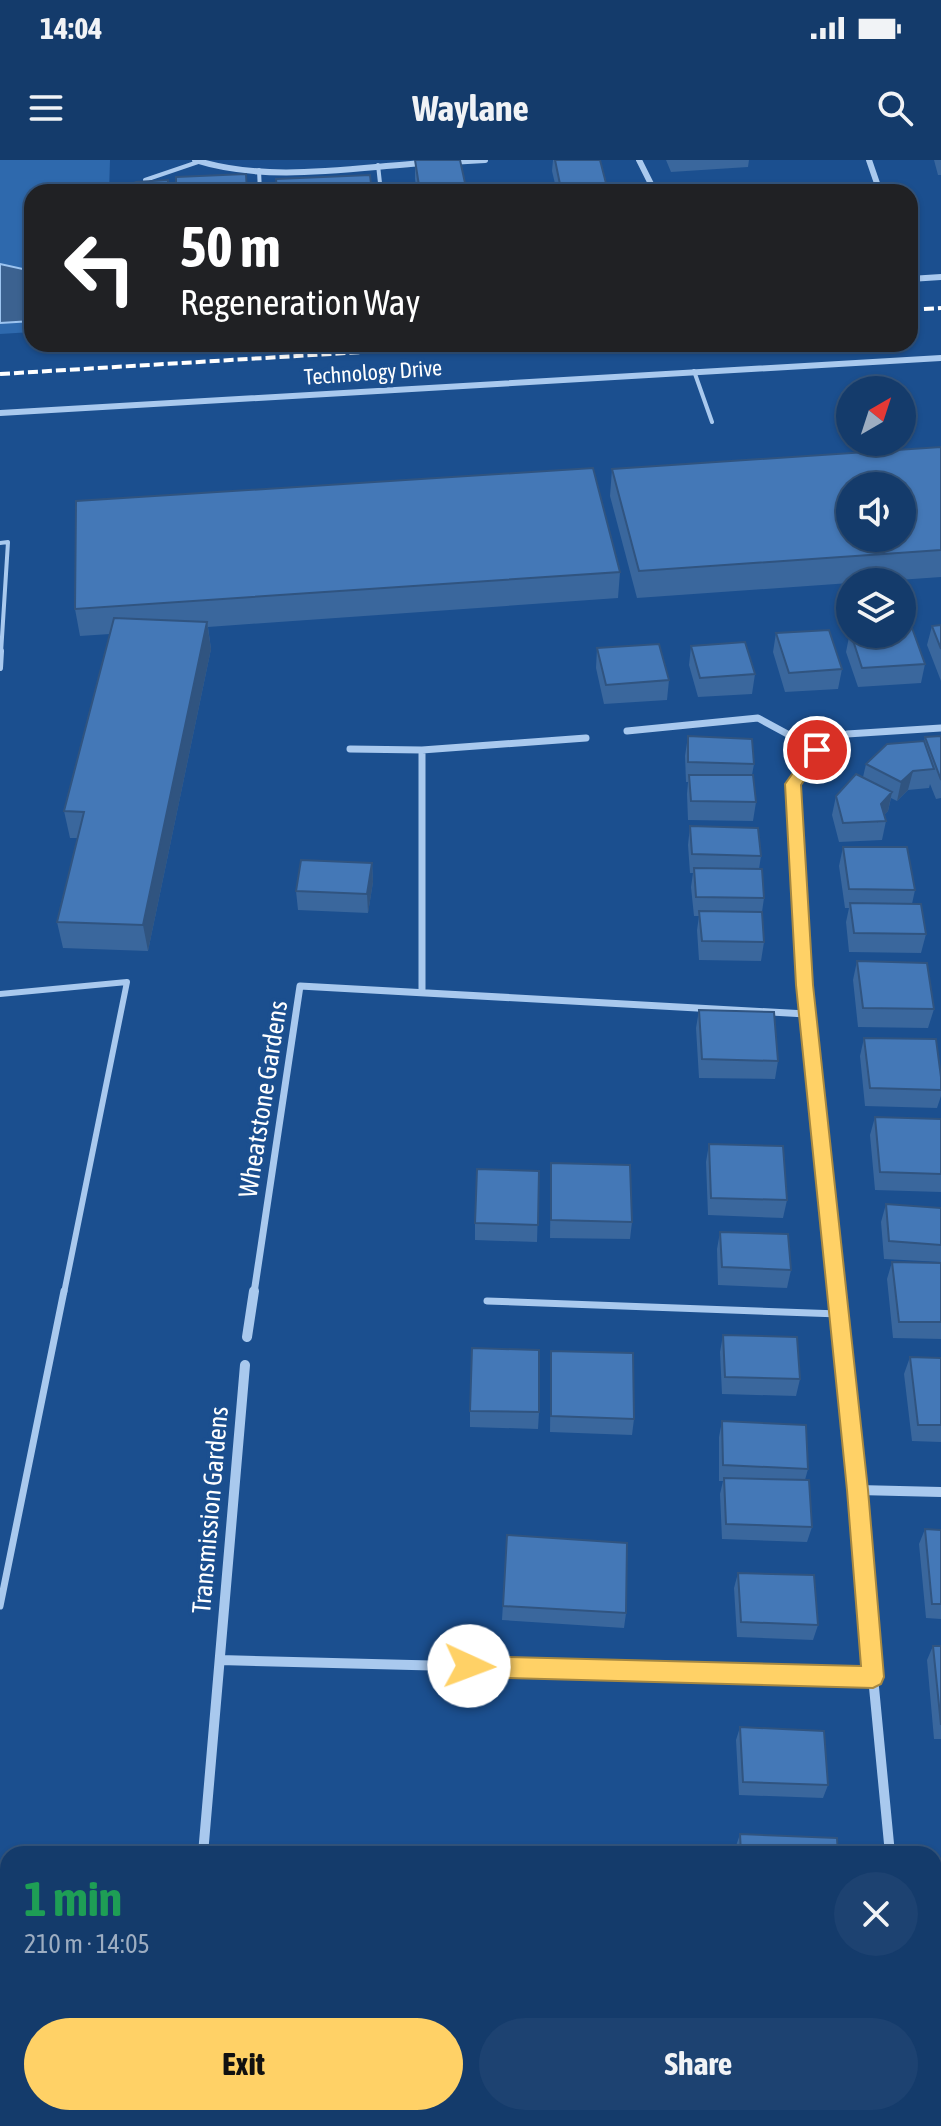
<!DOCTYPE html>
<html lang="en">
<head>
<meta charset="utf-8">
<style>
  body { margin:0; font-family:"Asap Condensed",sans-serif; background:#1d4271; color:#f1f3f6; height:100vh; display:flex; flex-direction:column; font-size:30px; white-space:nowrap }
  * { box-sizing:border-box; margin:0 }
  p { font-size:26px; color:#9dadc1 }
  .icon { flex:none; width:44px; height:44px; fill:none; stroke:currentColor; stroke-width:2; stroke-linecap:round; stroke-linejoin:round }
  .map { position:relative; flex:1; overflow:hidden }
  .sheet { position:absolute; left:0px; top:1686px; width:942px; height:280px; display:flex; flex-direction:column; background:#143b6b; border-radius:24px 24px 0 0; box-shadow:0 2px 6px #0004,0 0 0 2px #33557e }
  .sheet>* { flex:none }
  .top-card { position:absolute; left:24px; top:24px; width:894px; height:168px; border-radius:24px; box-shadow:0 2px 6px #0004,0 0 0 2px #33557e; background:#202124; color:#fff; overflow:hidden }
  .needle { width:52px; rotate:39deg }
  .controls { position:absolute; left:836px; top:216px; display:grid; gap:16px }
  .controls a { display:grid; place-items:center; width:80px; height:80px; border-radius:50%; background:#143b6b; box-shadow:0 2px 6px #0004,0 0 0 2px #33557e; font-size:40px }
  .pin { position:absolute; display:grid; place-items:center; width:68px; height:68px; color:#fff; margin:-34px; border:4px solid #fff; border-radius:50%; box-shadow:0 2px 8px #0007 }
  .me { position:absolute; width:88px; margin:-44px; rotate:92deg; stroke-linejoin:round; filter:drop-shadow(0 0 6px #0008) }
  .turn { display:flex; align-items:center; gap:28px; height:168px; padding:0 24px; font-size:36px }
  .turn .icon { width:104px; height:104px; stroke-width:2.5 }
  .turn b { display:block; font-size:56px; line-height:68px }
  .round { display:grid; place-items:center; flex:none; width:84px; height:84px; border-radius:42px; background:#1d4271 }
  .summary { display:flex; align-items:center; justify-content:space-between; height:136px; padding:0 24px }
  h1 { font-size:48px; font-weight:700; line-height:60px; color:#1e9e55 }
  .primary-button { display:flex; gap:16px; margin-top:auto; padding:16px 24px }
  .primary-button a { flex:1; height:92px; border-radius:48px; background:#ffd166; color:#111; font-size:32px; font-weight:700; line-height:92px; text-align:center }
  .primary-button a+a { background:#1d4271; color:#f1f3f6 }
  .status { display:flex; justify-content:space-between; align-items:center; height:56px; padding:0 40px; background:#143b6b; direction:ltr }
  .status svg { height:22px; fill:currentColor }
  header { display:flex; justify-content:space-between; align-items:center; height:104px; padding:0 24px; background:#143b6b; font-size:36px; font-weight:700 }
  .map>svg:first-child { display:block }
  .green { fill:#2e69ad }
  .water { fill:#3c6290; stroke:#9cc4f0; stroke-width:2 }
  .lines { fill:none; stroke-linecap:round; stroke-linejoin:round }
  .lane-far2 { stroke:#a9c9ee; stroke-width:4 }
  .lane-far1 { stroke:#a9c9ee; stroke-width:6 }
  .lane { stroke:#a9c9ee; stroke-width:7 }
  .street-far2 { stroke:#a9c9ee; stroke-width:6 }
  .street-far1 { stroke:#a9c9ee; stroke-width:7 }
  .street { stroke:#a9c9ee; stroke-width:10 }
  .rail { stroke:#fff; stroke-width:4; stroke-dasharray:10 4; stroke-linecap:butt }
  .wall { fill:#3a679d }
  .shaded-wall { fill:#305480 }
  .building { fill:#4478b7; stroke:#305480; stroke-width:2; fill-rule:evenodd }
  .route { fill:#ffd166; stroke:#a68842; stroke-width:2 }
  .labels { text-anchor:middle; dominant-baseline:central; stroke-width:8; stroke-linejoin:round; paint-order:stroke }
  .far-street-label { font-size:22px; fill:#fff; stroke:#1b4f8f }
  .street-label { font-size:26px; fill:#fff; stroke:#1b4f8f }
</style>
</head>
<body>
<div class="status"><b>14:04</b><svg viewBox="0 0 49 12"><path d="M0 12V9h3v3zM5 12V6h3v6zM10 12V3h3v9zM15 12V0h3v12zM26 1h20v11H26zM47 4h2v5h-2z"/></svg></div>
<header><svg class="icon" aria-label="menu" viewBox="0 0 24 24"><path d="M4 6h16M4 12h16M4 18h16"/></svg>Waylane<svg class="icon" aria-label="search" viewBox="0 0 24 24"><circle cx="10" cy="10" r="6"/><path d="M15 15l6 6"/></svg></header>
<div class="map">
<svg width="941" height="1966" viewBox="0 0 941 1966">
  <rect width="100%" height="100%" fill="#1b4f8f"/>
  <path class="green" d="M0,0H110L109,32H32V172L0,174Z"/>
  <path class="water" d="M0,104L32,111V161L0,163Z"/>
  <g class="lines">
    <path class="lane-far2" d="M378,5L381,32
      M259,10L260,32
      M145,20L198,2
      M694,211L712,262
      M0,383L8,382L1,493"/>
    <path class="lane-far1" d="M0,508L1,491
      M0,834L127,822L64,1133"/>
    <path class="lane" d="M487,1141L839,1154
      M0,1446L64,1131"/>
    <path class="street-far2" d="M195,0C267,23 350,8 424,3
      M639,0L655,32
      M869,0L880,32
      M450,2L485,0
      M910,119L941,117
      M0,253L941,198"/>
    <path class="street-far1" d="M627,571L758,558L817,590
      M350,589L422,590V830
      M422,590L586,578
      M254,1133L300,826L806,854
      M837,1133L806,854L793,624L817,590L847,574L941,568"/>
    <path class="street" d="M836,1131L890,1694
      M247,1177L254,1131
      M858,1330L941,1332
      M220,1500L873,1517
      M203,1694L245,1205
      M179,1958V1966
      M916,1958L917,1966"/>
    <path class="rail" d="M910,150L941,148
      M0,214L495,184"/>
  </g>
  <path class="wall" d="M415,0L467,32H417L415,19Z
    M553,0H600L607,27V32H557L552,11Z
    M666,0H749L748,7L671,12Z
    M934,0H941V15H938Z
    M941,287V417L870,422H850V423L637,438L610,336L612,309Z
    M620,412L618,438L208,467L211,489L148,791L63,788L57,762L78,678H70L64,651L110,474L80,476L75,449Z
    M941,465V521L927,485L932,466Z
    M850,472L925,504L921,523L858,527L846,492Z
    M776,473L842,509L838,529L785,532L773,492Z
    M691,486L755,514L752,534L698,537L689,505Z
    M597,488L669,520L667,540L604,544L596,508Z
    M688,576L754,604L752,615L756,642L753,661L688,660L687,634L688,622H686L685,596Z
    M941,576V638L936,639L930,624L929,628L908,630L897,641L891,638L888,651L884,655L886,661L882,680L839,682L832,655L836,636L863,617L866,604L924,582L925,577Z
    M690,666L761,696L759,709L764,738L762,752L764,782L761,801L699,800L697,770L699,756H694L691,727L693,713H690L688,685Z
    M843,687L915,730L912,744L926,774L921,793L849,792L846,762L849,748H845L839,706Z
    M372,703L373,722L368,753L298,750L296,731Z
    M857,801L934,849L928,868L858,867L853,820Z
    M699,850L778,901L775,919L699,918L696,868Z
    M864,878L941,917V936L937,948L865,946L860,896Z
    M875,957L941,959V1032L875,1030L870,975Z
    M709,984L787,1040L783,1058L708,1055L706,1002Z
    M551,1003L632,1062L630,1079L550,1078Z
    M539,1011L537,1082L475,1080V1063Z
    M886,1044L941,1048V1102L884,1099L881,1062Z
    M720,1072L791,1110L787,1128L718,1125L717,1089Z
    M892,1102L941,1103V1179L893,1178L887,1119Z
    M723,1175L800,1219L796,1236L722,1234L720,1192Z
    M551,1191L634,1259L632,1275L550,1272Z
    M910,1197L941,1198V1282L912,1281L904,1214Z
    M470,1251L539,1252L538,1269L470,1267Z
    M722,1261L808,1309L805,1320L812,1367L807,1382L722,1379L720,1334L723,1321H719V1277Z
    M925,1369L941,1370V1459L926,1458L919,1384Z
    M507,1375L626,1453L624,1468L502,1460Z
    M738,1413L818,1465L813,1480L737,1477L734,1428Z
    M933,1486H941V1579H934L927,1500Z
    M740,1567L828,1625L823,1638L739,1635L736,1580Z
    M740,1674L838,1694H737L736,1686Z
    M749,1958H858V1966H749Z"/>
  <path class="shaded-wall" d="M207,462L211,489L148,791L143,765Z
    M913,611L908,630L897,641L901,622Z
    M892,632L888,651L877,663L881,644Z
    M372,703L373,722L368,753L367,734Z"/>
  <path class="building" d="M415,0H460L467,32H420Z
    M555,0H600L607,27L561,29Z
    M246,14L247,32H176V17Z
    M370,15L372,32H277L276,19Z
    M168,20V32H117L136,22Z
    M941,287V390L639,411L612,309ZM850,326H902V378H850Z
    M593,308L620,412L75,449L76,341Z
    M114,458L207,462L143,765L57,762L84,652L64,651Z
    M941,465V489L932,466Z
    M912,468L925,504L862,508L851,474H902V469Z
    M829,470L842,509L789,513L776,473Z
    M745,482L755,514L700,518L691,486Z
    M659,484L669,520L606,525L597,488Z
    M688,576L752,579L754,604L688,602Z
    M941,576V620L925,577Z
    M924,581L934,609L913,611L901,622L866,604L887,584Z
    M856,614L892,632L881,644L886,661L843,663L836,636Z
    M689,615H753L756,642L691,641Z
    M690,666L758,668L761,696L692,694Z
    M843,687H907L915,730L849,729Z
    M301,700L372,703L367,734L296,731Z
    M694,708L762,709L764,738L696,737Z
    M850,743L921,744L926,774L854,773Z
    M699,751L762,752L764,782L702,781Z
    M857,801L927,803L934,849L863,848Z
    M699,850L774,852L778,901L702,899Z
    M864,878L936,879L941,917V930L870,928Z
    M875,957L941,959V1014L880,1012Z
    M709,984L783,986L787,1040L711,1038Z
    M551,1003L630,1005L632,1062L551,1060Z
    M477,1009L539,1011L538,1065L475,1063Z
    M886,1044L941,1048V1085L889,1081Z
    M720,1072L788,1074L791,1110L722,1107Z
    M892,1102L941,1103V1162H899Z
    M723,1175L797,1177L800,1219L725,1217Z
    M472,1188L539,1190V1252L470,1251Z
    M551,1191L633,1193L634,1259L551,1256Z
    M910,1197L941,1198V1265H918Z
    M722,1261L806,1265L808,1309L723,1305Z
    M724,1318L809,1320L812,1367L726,1364Z
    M925,1369L941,1370V1444H932Z
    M507,1375L627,1383L626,1453L503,1446Z
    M738,1413L814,1415L818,1465L741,1462Z
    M933,1486H941V1565Z
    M740,1567L824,1571L828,1625L743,1622Z
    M740,1674L837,1678L838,1694H741Z
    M754,1958H858V1966H754Z"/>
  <path class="route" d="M817,585L825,590L801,625L813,825L868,1330L884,1517L881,1524L873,1528L469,1517L461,1514L458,1506L461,1499L469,1496L861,1506L847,1330L796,825L785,624L812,586Z"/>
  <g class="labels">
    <g class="far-street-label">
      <text transform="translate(373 212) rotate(-4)">Technology Drive</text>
    </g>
    <g class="street-label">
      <text transform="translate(263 939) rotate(-81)">Wheatstone Gardens</text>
      <text transform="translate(210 1350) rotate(-85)">Transmission Gardens</text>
    </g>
  </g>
</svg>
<div class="controls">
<a><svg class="needle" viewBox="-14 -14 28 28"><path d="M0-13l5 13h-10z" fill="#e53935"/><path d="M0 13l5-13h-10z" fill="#9dadc1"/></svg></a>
<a><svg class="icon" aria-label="sound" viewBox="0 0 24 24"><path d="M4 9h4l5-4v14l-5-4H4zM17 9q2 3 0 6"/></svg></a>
<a><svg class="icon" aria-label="layers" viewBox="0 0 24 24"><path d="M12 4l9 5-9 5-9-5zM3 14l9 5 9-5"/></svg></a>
</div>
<div class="pin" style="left:817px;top:590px;background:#d93025"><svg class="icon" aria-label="arrive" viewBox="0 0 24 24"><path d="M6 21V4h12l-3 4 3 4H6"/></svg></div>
<svg class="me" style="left:469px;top:1506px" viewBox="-20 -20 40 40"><circle r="19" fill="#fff"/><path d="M0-13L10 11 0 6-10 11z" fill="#ffd166"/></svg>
<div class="top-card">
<div class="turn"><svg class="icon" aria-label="left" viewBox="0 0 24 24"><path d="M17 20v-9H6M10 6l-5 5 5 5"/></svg><div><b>50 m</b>Regeneration Way</div></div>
</div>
<section class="sheet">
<div class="summary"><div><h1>1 min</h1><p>210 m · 14:05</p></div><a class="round"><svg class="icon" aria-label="close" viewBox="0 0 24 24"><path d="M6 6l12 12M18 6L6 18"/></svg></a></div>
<div class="primary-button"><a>Exit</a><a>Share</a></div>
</section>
</div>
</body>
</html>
